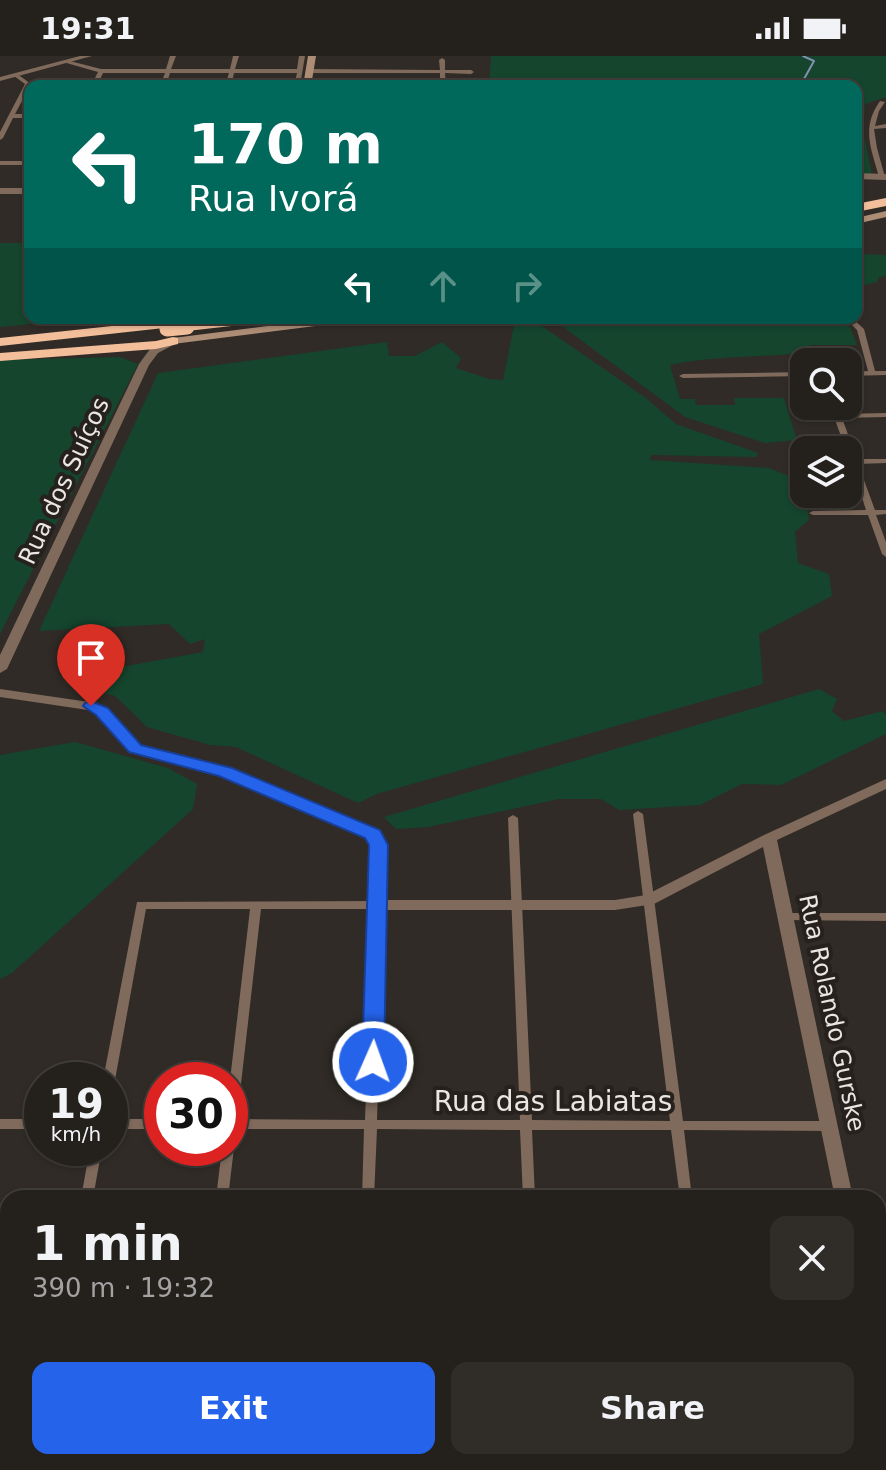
<!DOCTYPE html>
<html lang="en">
<head>
<meta charset="utf-8">
<style>
  body { margin:0; font-family:"DejaVu Sans",sans-serif; background:#302d29; color:#f1f3f6; height:100vh; display:flex; flex-direction:column; font-size:30px; white-space:nowrap }
  * { box-sizing:border-box; margin:0 }
  p { font-size:26px; color:#a3a3a3 }
  .icon { flex:none; width:44px; height:44px; fill:none; stroke:currentColor; stroke-width:2; stroke-linecap:round; stroke-linejoin:round }
  .map { position:relative; flex:1; overflow:hidden }
  .drawer { position:absolute; left:0px; top:1134px; width:886px; height:280px; display:flex; flex-direction:column; background:#24201c; border-radius:24px 24px 0 0; box-shadow:0 2px 6px #0004,0 0 0 2px #413e3b }
  .drawer>* { flex:none }
  .banner { position:absolute; left:24px; top:24px; width:838px; height:244px; border-radius:16px; box-shadow:0 2px 6px #0004,0 0 0 2px #413e3b; background:#00695c; color:#fff; overflow:hidden }
  .fabs { position:absolute; left:790px; top:292px; display:grid; gap:16px }
  .fabs a { display:grid; place-items:center; width:72px; height:72px; border-radius:16px; background:#24201c; box-shadow:0 2px 6px #0004,0 0 0 2px #413e3b; font-size:40px }
  .speed { position:absolute; left:24px; top:1006px; display:flex; gap:16px; font-size:40px; font-weight:700; text-align:center }
  .speed>* { display:grid; place-content:center; width:104px; height:104px; border-radius:50%; background:#24201c; box-shadow:0 2px 6px #0004,0 0 0 2px #413e3b; line-height:1 }
  .speed small { font-size:20px; font-weight:400 }
  .speed .limit { border:12px solid #d22; background:#fff; color:#111 }
  .pin { position:absolute; display:grid; place-items:center; width:68px; height:68px; color:#fff; margin:-82px -34px; border-radius:50% 50% 50% 0; rotate:-45deg; box-shadow:0 0 8px #0007 }
  .pin .icon { rotate:45deg }
  .me { position:absolute; width:88px; margin:-44px; rotate:2deg; stroke-linejoin:round; filter:drop-shadow(0 0 6px #0008) }
  .turn { display:flex; align-items:center; gap:28px; height:168px; padding:0 32px; font-size:36px }
  .turn .icon { width:104px; height:104px; stroke-width:2.5 }
  .turn b { display:block; font-size:56px; line-height:68px }
  .lanes { display:flex; align-items:center; height:76px; padding:0 32px; background:#0003; justify-content:center; gap:40px; direction:ltr }
  .lanes .off { opacity:.35 }
  .round { display:grid; place-items:center; flex:none; width:84px; height:84px; border-radius:16px; background:#302d29 }
  .head { display:flex; align-items:center; justify-content:space-between; height:136px; padding:0 32px }
  h1 { font-size:48px; font-weight:600; line-height:60px }
  .action { display:flex; gap:16px; margin-top:auto; padding:16px 32px }
  .action a { flex:1; height:92px; border-radius:16px; background:#2563eb; color:#fff; font-size:32px; font-weight:600; line-height:92px; text-align:center }
  .action a+a { background:#302d29; color:#f1f3f6 }
  .status { display:flex; justify-content:space-between; align-items:center; height:56px; padding:0 40px; background:#24201c; direction:ltr }
  .status svg { height:22px; fill:currentColor }
  .map>svg:first-child { display:block }
  .green { fill:#15452d }
  .lines { fill:none; stroke-linecap:round; stroke-linejoin:round }
  .stream { stroke:#8091af; stroke-width:2 }
  .minor { fill:#7f6a5c; fill-rule:evenodd }
  .tertiary { fill:#7f6a5c; fill-rule:evenodd }
  .secondary { fill:#ae8d76; fill-rule:evenodd }
  .motorway { fill:#f3bf9b; fill-rule:evenodd }
  .motorway-bridge { stroke:#f3bf9b; stroke-width:15 }
  .route { fill:#2563eb; stroke:#184099; stroke-width:2 }
  .labels { text-anchor:middle; dominant-baseline:central; stroke-width:8; stroke-linejoin:round; paint-order:stroke }
  .street-label { font-size:24px; fill:#e9e6e3; stroke:#26211d }
  .near-street-label { font-size:28px; fill:#e9e6e3; stroke:#26211d }
</style>
</head>
<body>
<div class="status"><b>19:31</b><svg viewBox="0 0 49 12"><path d="M0 12V9h3v3zM5 12V6h3v6zM10 12V3h3v9zM15 12V0h3v12zM26 1h20v11H26zM47 4h2v5h-2z"/></svg></div>
<div class="map">
<svg width="886" height="1414" viewBox="0 0 886 1414">
  <rect width="100%" height="100%" fill="#302b26"/>
  <path class="green" d="M491,0H886V41L865,48L863,76L872,118L856,117V30H489Z
    M0,187H30V262H96L0,271Z
    M856,198L886,199V220L879,221L877,226L856,231Z
    M551,262H837L850,271L857,289H810V296C764,302 716,299 670,309L680,343H695L696,349H735L734,342H784L797,384L765,387L685,361Z
    M539,268L646,342L676,368L758,397L756,401L651,399L650,404L769,412L803,426L809,464L795,476L798,507L829,518L832,540L759,578L763,628L377,738L358,747L236,691L210,689L147,671L115,640L71,628L61,603L75,599L88,617L203,596L205,583L190,588L169,568L39,575L158,317L387,286L389,300H415L442,286L461,302L456,312L489,323L503,324L514,269Z
    M120,301L138,308L0,578V304Z
    M819,633L837,643L832,655L844,665L883,655L886,659V678L781,729L742,728L700,749L619,754L601,743H559L428,771L396,773L384,761Z
    M75,686L168,712L197,728L193,753L12,917L0,923V699Z"/>
  <g class="lines">
    <path class="stream" d="M803,0L814,5L804,23L807,30"/>
    <path class="minor" d="M170,0H176L171,13H230L233,0H239L235,13H297L299,0H305L300,30H294L297,17H234L231,30H225L229,17H170L166,30H160L165,17H103L97,30H91L98,16L63,6L66,4L101,13H166Z
      M442,2L445,4V14H471L474,16L471,18L445,17L446,30H440V17H309L306,15L309,13L440,14L439,4Z
      M16,17L31,28L15,58H30V62H13L3,82L0,84V76L25,28L14,20V18Z
      M880,45L885,46L879,55L875,70L886,68V72L874,73L877,92L885,121L882,123L879,121C871,92 861,72 880,45Z
      M0,105H30V109H0Z
      M845,262H852L864,273L875,315H886V319L848,320V316L868,315L857,274Z
      M804,316V320L683,322L679,320L683,318Z
      M830,350H838L841,358L886,357V361L842,362L857,403H886V407L858,408L875,454H886V458L876,459L886,486V501L882,498L868,459H813L809,457L813,455L866,454L851,408H848V394H846Z
      M638,755L643,758L683,1065H829L833,1067L835,1070L833,1073L829,1075L684,1074L692,1142H680L671,1074H532L535,1142H523L520,1074L377,1073L374,1142H362L364,1073H236L234,1076L230,1078V1024L250,853H146L115,1024L113,1027L110,1028V1024H103L137,846L379,845L383,846L384,849L377,1064H520L508,762L513,759L518,762L532,1064L670,1065L633,758ZM261,853H373L365,1064L237,1063Z
      M786,857H886V865L782,864L780,861L782,858Z
      M0,1063H42V1073H0Z
      M110,1063H162V1073H110Z
      M230,1088L234,1092L228,1142H216L222,1092H230Z
      M90,1092H102L93,1142H81Z
      M0,1333H8V1345H0Z
      M30,1406H44L43,1414H29Z
      M184,1406H198L197,1414H183Z
      M351,1406H365L364,1414H350Z
      M533,1406H547L548,1414H534Z
      M713,1406H727L728,1414H714Z"/>
    <path class="tertiary" d="M80,0H92L0,25V21Z
      M856,117L886,118V124L856,123Z
      M0,132H30V138H0Z
      M173,282L178,285L177,287L158,297L149,309L7,613L0,617V599L139,308L150,293Z
      M0,633L96,647L107,652L140,689L230,713L378,775L386,789L387,844H615L646,839L764,779L886,723V733L777,784L853,1142H835L763,791L654,848L615,854H379L374,853L371,849L372,789L367,781L220,719L130,695L97,658L88,654L0,641Z
      M878,1300L886,1305V1356L878,1351Z"/>
    <path class="secondary" d="M308,0H316L311,30H303Z
      M886,155V161L856,168V162Z
      M332,262H360L355,265L173,288L168,285L173,282Z"/>
    <path class="motorway" d="M886,142V150L856,156V148Z
      M230,262H275L268,266L187,275L180,271L187,267Z
      M168,264L173,265V271L0,290V282Z
      M173,281L178,282V288L156,293L0,305V297L156,285Z"/>
    <path class="motorway-bridge" d="M167,273L187,271"/>
  </g>
  <path class="route" d="M91,645L108,652L141,689L232,712L380,774L388,789L384,1006L381,1012H366L362,1006L369,789L365,782L219,720L129,696L96,659L83,650L85,647Z"/>
  <g class="labels">
    <g class="street-label">
      <text transform="translate(64 425) rotate(-65)">Rua dos Suíços</text>
      <text transform="translate(832 957) rotate(78)">Rua Rolando Gurske</text>
    </g>
    <g class="near-street-label">
      <text x="553" y="1045">Rua das Labiatas</text>
    </g>
  </g>
</svg>
<div class="fabs">
<a><svg class="icon" aria-label="search" viewBox="0 0 24 24"><circle cx="10" cy="10" r="6"/><path d="M15 15l6 6"/></svg></a>
<a><svg class="icon" aria-label="layers" viewBox="0 0 24 24"><path d="M12 4l9 5-9 5-9-5zM3 14l9 5 9-5"/></svg></a>
</div>
<div class="speed"><div>19<small>km/h</small></div><div class="limit">30</div></div>
<div class="pin" style="left:91px;top:650px;background:#d93025"><svg class="icon" aria-label="arrive" viewBox="0 0 24 24"><path d="M6 21V4h12l-3 4 3 4H6"/></svg></div>
<svg class="me" style="left:373px;top:1006px" viewBox="-20 -20 40 40"><circle r="17" fill="#2563eb" stroke="#fff" stroke-width="3"/><path d="M0-11L8 9 0 5-8 9z" fill="#fff"/></svg>
<div class="banner">
<div class="turn"><svg class="icon" aria-label="left" viewBox="0 0 24 24"><path d="M17 20v-9H6M10 6l-5 5 5 5"/></svg><div><b>170 m</b>Rua Ivorá</div></div>
<div class="lanes"><svg class="icon" aria-label="left" viewBox="0 0 24 24"><path d="M17 20v-9H6M10 6l-5 5 5 5"/></svg><svg class="icon off" aria-label="ahead" viewBox="0 0 24 24"><path d="M12 20V5M6 11l6-6 6 6"/></svg><svg class="icon off" aria-label="right" viewBox="0 0 24 24"><path d="M7 20v-9h11M14 6l5 5-5 5"/></svg></div>
</div>
<section class="drawer">
<div class="head"><div><h1>1 min</h1><p>390 m · 19:32</p></div><a class="round"><svg class="icon" aria-label="close" viewBox="0 0 24 24"><path d="M6 6l12 12M18 6L6 18"/></svg></a></div>
<div class="action"><a>Exit</a><a>Share</a></div>
</section>
</div>
</body>
</html>
